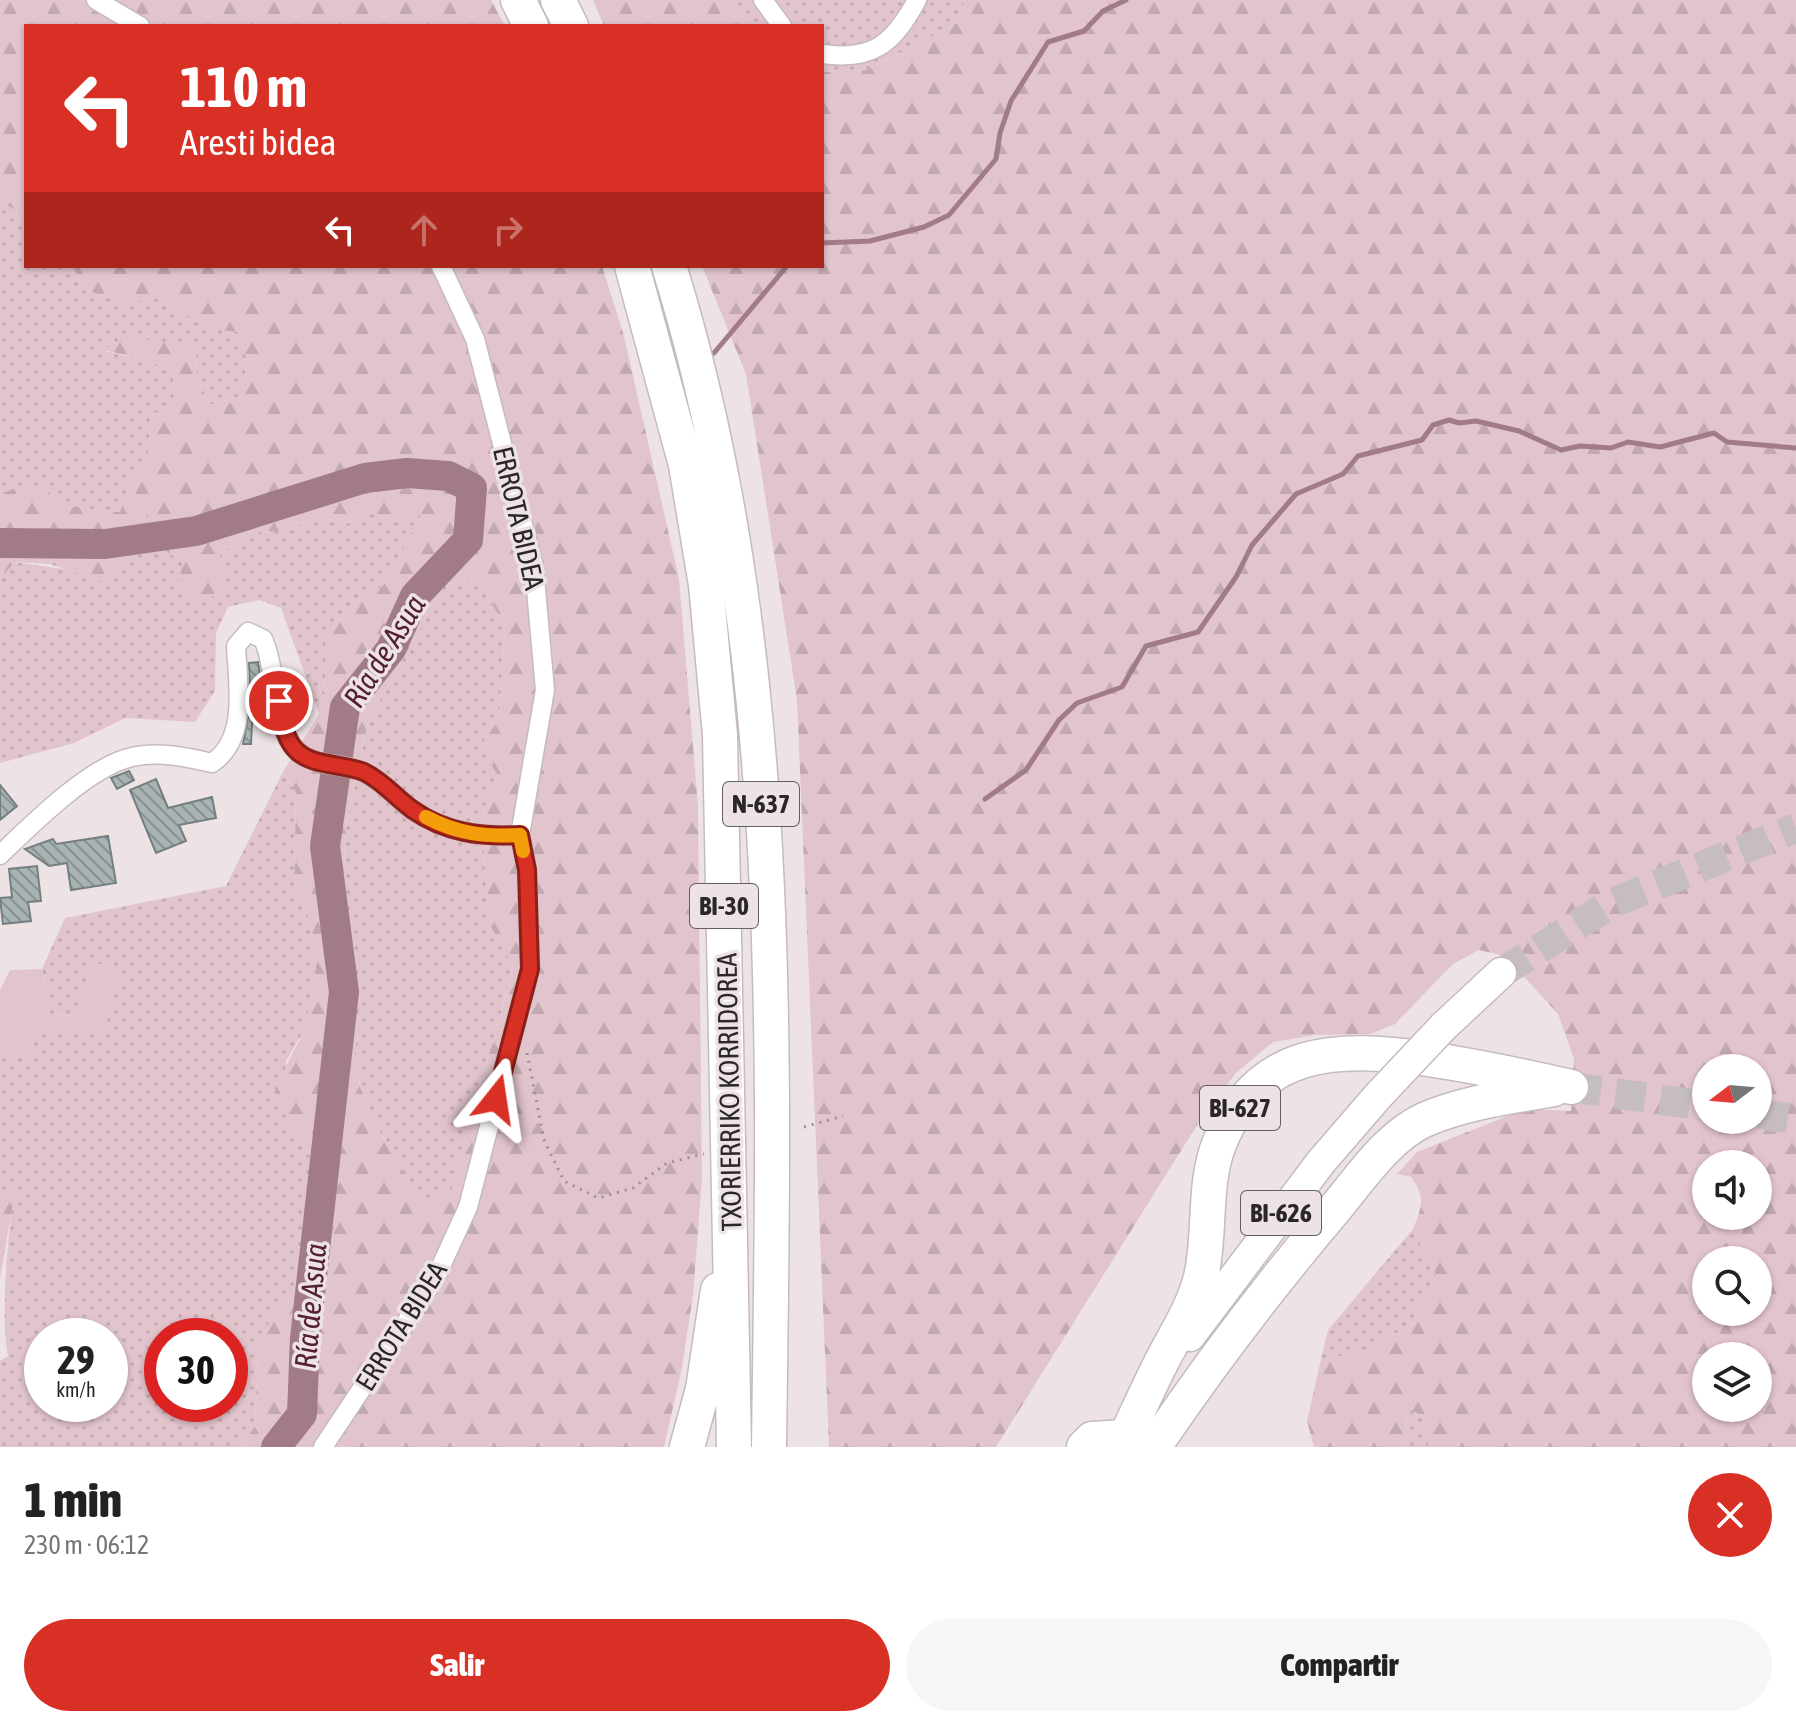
<!DOCTYPE html>
<html lang="es">
<head>
<meta charset="utf-8">
<style>
  body { margin:0; font-family:"Asap Condensed",sans-serif; background:#f6f6f6; color:#222; height:100vh; display:flex; flex-direction:column; font-size:30px; white-space:nowrap }
  * { box-sizing:border-box; margin:0 }
  p { font-size:26px; color:#767676 }
  .icon { flex:none; width:44px; height:44px; fill:none; stroke:currentColor; stroke-width:2; stroke-linecap:round; stroke-linejoin:round }
  .map { position:relative; height:1447px; overflow:hidden }
  .details { display:flex; flex-direction:column; background:#fff; flex:1 }
  .details>* { flex:none }
  .top-card { position:absolute; left:24px; top:24px; width:800px; height:244px; border-radius:0px; box-shadow:0 2px 6px #0004; background:#d93025; color:#fff; overflow:hidden }
  .needle { width:52px; rotate:254deg }
  .buttons { position:absolute; left:1692px; top:1054px; display:grid; gap:16px }
  .buttons a { display:grid; place-items:center; width:80px; height:80px; border-radius:50%; background:#fff; box-shadow:0 2px 6px #0004; font-size:40px }
  .speed { position:absolute; left:24px; top:1318px; display:flex; gap:16px; font-size:40px; font-weight:700; text-align:center }
  .speed>* { display:grid; place-content:center; width:104px; height:104px; border-radius:50%; background:#fff; box-shadow:0 2px 6px #0004; line-height:1 }
  .speed small { font-size:20px; font-weight:400 }
  .speed .limit { border:12px solid #d22; background:#fff; color:#111 }
  .pin { position:absolute; display:grid; place-items:center; width:68px; height:68px; color:#fff; margin:-34px; border:4px solid #fff; border-radius:50%; box-shadow:0 2px 8px #0007 }
  .me { position:absolute; width:88px; margin:-44px; rotate:15deg; stroke-linejoin:round; filter:drop-shadow(0 0 6px #0008) }
  .turn { display:flex; align-items:center; gap:28px; height:168px; padding:0 24px; font-size:36px }
  .turn .icon { width:104px; height:104px; stroke-width:2.5 }
  .turn b { display:block; font-size:56px; line-height:68px }
  .lanes { display:flex; align-items:center; height:76px; padding:0 24px; background:#0003; justify-content:center; gap:40px; direction:ltr }
  .lanes .off { opacity:.35 }
  .round { display:grid; place-items:center; flex:none; width:84px; height:84px; border-radius:42px; background:#f6f6f6 }
  .headline { display:flex; align-items:center; justify-content:space-between; height:136px; padding:0 24px }
  h1 { font-size:48px; font-weight:800; line-height:60px }
  .cta { display:flex; gap:16px; margin-top:auto; padding:16px 24px }
  .cta a { flex:1; height:92px; border-radius:48px; background:#d93025; color:#fff; font-size:32px; font-weight:800; line-height:92px; text-align:center }
  .cta a+a { background:#f6f6f6; color:#222 }
  .map>svg:first-child { display:block }
  .grass { fill:url(#grass-dots); fill-rule:evenodd }
  .forest { fill:url(#forest-firs); fill-rule:evenodd }
  .garden { fill:#e2c4cc }
  .lines { fill:none; stroke-linecap:round; stroke-linejoin:round }
  .stream { stroke:#a17c87; stroke-width:5 }
  .river { stroke:#a17c87; stroke-width:30 }
  .building { fill:url(#building-back-hatch); stroke:#757e80; stroke-width:2 }
  .trunk-tunnel { stroke:#c6bdbf; stroke-width:30; stroke-dasharray:30 15; stroke-linecap:butt }
  .minor-casing { stroke:#c5bbbe; stroke-width:21 }
  .trunk-casing { stroke:#c5bbbe; stroke-width:33 }
  .motorway-casing { stroke:#c5bbbe; stroke-width:37 }
  .path { stroke:#999293; stroke-width:3; stroke-dasharray:2 6; stroke-linecap:butt }
  .minor { stroke:#fff; stroke-width:18 }
  .trunk { stroke:#fff; stroke-width:30 }
  .motorway { stroke:#fff; stroke-width:34 }
  .trunk-bridge-casing { stroke:#c5bbbe; stroke-width:33; stroke-linecap:butt }
  .trunk-bridge { stroke:#fff; stroke-width:30 }
  .route-casing { stroke:#8d1f18; stroke-width:20 }
  .route { stroke:#d93025; stroke-width:14 }
  .slow { stroke:#f59e0b; stroke-width:14 }
  .labels { text-anchor:middle; dominant-baseline:central; stroke-width:7; stroke-linejoin:round; paint-order:stroke }
  .shield { fill:#ede3e5; stroke:#655f61; stroke-width:2 }
  .shield-label { font-size:26px; font-weight:bold; fill:#2b2728 }
  .street-label { font-size:28px; fill:#2b2728; stroke:#ede3e5 }
  .water-label { font-size:30px; font-style:italic; fill:#542134; stroke:#ede3e5 }
</style>
</head>
<body>
<div class="map">
<svg width="1796" height="1447" viewBox="0 0 1796 1447">
  <defs>
    <pattern id="grass-dots" width="8" height="8" patternUnits="userSpaceOnUse" patternTransform="scale(2)"><rect width="8" height="8" fill="#e2c4cc"/><path d="M2 2h.1M6 6h.1" fill="none" stroke="#c2a8af" stroke-width="1.8" stroke-linecap="round"/></pattern>
    <pattern id="forest-firs" width="22" height="20" patternUnits="userSpaceOnUse" patternTransform="scale(2)"><rect width="22" height="20" fill="#e2c4cc"/><path d="M5 1l3.5 6h-7zM16 11l3.5 6h-7z" fill="#c2a8af"/></pattern>
    <pattern id="building-back-hatch" width="6" height="6" patternUnits="userSpaceOnUse" patternTransform="scale(2)"><rect width="6" height="6" fill="#a8b3b4"/><path d="M-1 5l2 2M0 0l6 6M5-1l2 2" fill="none" stroke="#899292"/></pattern>
  </defs>
  <rect width="100%" height="100%" fill="#ede3e5"/>
  <path class="grass" d="M727,0H965L957,23L867,70L822,72V26H746Z
    M0,201L26,217V266H73L84,290L131,303L153,297L211,329L238,332L247,360L241,396L210,405L197,377L196,347L168,343L104,351L144,359L173,372L174,401L151,416L148,458L131,483L121,512L67,506L44,489H13L0,494Z
    M367,511L395,521L422,514L383,586L357,601L325,635V677L319,714L281,608L259,600L228,607L216,633L215,691L195,722L125,718L74,743L0,763V578L14,562L70,570L129,559L146,512L161,547L183,563L220,556L246,533L290,530L317,516L347,524Z
    M478,580L505,626L499,719L480,747L498,776L482,814L485,871L491,927L513,964C496,1040 469,1113 452,1190L423,1204L378,1128L360,1087L356,1047L360,994L357,959L342,902L346,826L368,721L446,583Z
    M283,772L296,792L294,892L308,916L314,937L316,973L305,1029L286,1061L290,1124L334,1192L335,1229L328,1260L274,1310L258,1350L255,1426L240,1447H0V1361L8,1356C0,1317 8,1231 15,1188L0,1205V1054L27,1058L37,1032L104,1031L122,967L92,963L78,1016L50,1015L42,969L65,918L226,886ZM42,1336H110V1404H42ZM162,1336H230V1404H162Z
    M1413,1229L1436,1275L1410,1325L1361,1353L1321,1359L1328,1330Z
    M1406,1406L1426,1419L1429,1447H1407Z"/>
  <path class="forest" d="M0,0H491L505,26H26V217L0,201Z
    M593,0H727L746,26H604Z
    M965,0H1796V1447H1429L1426,1419L1406,1406L1407,1447H1314L1307,1421L1321,1359L1361,1353L1410,1325L1436,1275L1413,1229C1422,1207 1426,1197 1411,1177L1397,1174L1417,1152L1525,1109L1571,1111L1574,1059L1558,1014L1505,956L1479,950L1453,964L1395,1024L1370,1034L1315,1035L1273,1042L1236,1073L1202,1117L996,1447H829L797,700L746,374L702,266H822V72L867,70L957,23ZM1706,1068H1758V1120H1706ZM1706,1164H1758V1216H1706ZM1706,1260H1758V1312H1706ZM1706,1356H1758V1408H1706Z
    M73,266H602L624,336L679,579L698,806L702,1179L693,1295L682,1368L664,1447H240L255,1426L258,1350L274,1310L328,1260L334,1229V1192L290,1124L275,1088L305,1029L316,973L314,937L308,916L294,892L296,792L283,772L319,714L325,677V635L357,601L383,586L421,515L395,521L367,511L347,524L317,516L290,530L246,533L220,556L223,589L199,606L177,589L183,563L161,547L146,513L129,559L106,583L50,564L15,562L0,578V494L13,489H44L67,506L120,512L131,483L148,458L151,416L174,401L173,372L144,359L103,350L126,336L196,347L197,377L210,405L241,396L247,360L238,332L211,329L153,297L131,303L84,290ZM478,580L505,626L499,719L480,747L498,776L482,814L485,871L491,927L513,965C496,1040 469,1113 452,1189L423,1204L378,1128L360,1087L356,1047L360,994L357,959L342,902L346,826L368,721L446,583Z
    M16,1186L2,1267L0,1278V1205Z"/>
  <path class="garden" d="M92,963L123,967L104,1032H37L27,1058L0,1054V990L10,970L42,969L50,1015L77,1016Z"/>
  <g class="lines">
    <path class="stream" d="M822,243L870,241L924,227L949,215L996,159L1000,133L1011,101L1048,42L1084,31L1103,11L1126,0
      M714,353L787,266
      M985,799L1026,770L1059,720L1077,703L1122,687L1146,646L1198,632L1236,577L1252,545L1296,494L1343,474L1358,456L1422,440L1433,425L1449,420L1459,423L1476,421L1519,431L1561,450L1580,446L1611,448L1628,442L1660,447L1714,433L1727,442L1796,448"/>
    <path class="river" d="M0,543L105,544L196,531L365,478L407,473L448,476L472,488L468,540L415,596L391,649L345,707L325,846L344,992L305,1338L302,1414L276,1447"/>
  </g>
  <path class="building" d="M258,662L261,682L250,684L249,663Z
    M250,705L253,706L251,744H243Z
    M129,771L134,780L117,789L111,778Z
    M156,779L168,808L212,797L216,818L179,825L186,841L156,853L130,790Z
    M0,785L17,806L0,820Z
    M108,836L116,883L71,890L67,863L49,866L25,849L53,839L56,844Z
    M37,866L41,901L28,902L31,921L3,924L0,898L12,897L9,869Z"/>
  <g class="lines">
    <path class="trunk-tunnel" d="M1501,973L1612,903L1796,828
      M1571,1087L1706,1106
      M1758,1114L1796,1119"/>
    <defs>
      <path id="minor" d="M96,0L140,26
        M763,0L782,26
        M822,54C873,61 893,44 917,0
        M0,855C31,825 90,766 132,757C158,751 187,757 212,763C248,739 238,685 236,646L248,632L263,639C277,668 273,728 296,750C314,768 344,762 365,773C384,782 397,799 414,811C448,833 481,837 520,835
        M323,1447L436,1277L468,1207L530,969L527,870L520,835L545,690L534,567L475,339L441,266"/>
      <path id="trunk" d="M1444,1026L1501,973
        M1190,1336L1321,1162L1378,1096"/>
      <path id="motorway" d="M518,0L531,26
        M558,0L571,26
        M632,266L686,465L706,585L720,735L734,1447
        M669,266C787,646 774,1053 769,1447
        M687,1447L703,1389L718,1290
        M1084,1447L1092,1439L1126,1437
        M1121,1447C1135,1418 1148,1388 1163,1359C1177,1332 1194,1306 1201,1277C1211,1234 1203,1185 1219,1144C1258,1047 1338,1046 1428,1059C1476,1066 1523,1076 1571,1087
        M1154,1447C1211,1362 1272,1283 1338,1205C1362,1176 1388,1137 1424,1120C1465,1102 1510,1097 1554,1089"/>
    </defs>
    <use href="#minor" class="minor-casing"/>
    <use href="#trunk" class="trunk-casing"/>
    <use href="#motorway" class="motorway-casing"/>
    <path class="path" d="M527,1053L544,1140L564,1181L598,1198L633,1188L667,1163L704,1154
      M804,1127L843,1116"/>
    <use href="#minor" class="minor"/>
    <use href="#trunk" class="trunk"/>
    <use href="#motorway" class="motorway"/>
    <defs>
      <path id="trunk-bridge" d="M1378,1096L1444,1026"/>
    </defs>
    <use href="#trunk-bridge" class="trunk-bridge-casing"/>
    <use href="#trunk-bridge" class="trunk-bridge"/>
  </g>
  <g class="lines">
    <defs>
      <path id="route" d="M279,701C281,717 284,736 294,748C309,767 343,763 364,772C383,781 396,798 413,810C446,833 481,837 520,835L527,870L530,969L496,1099"/>
    </defs>
    <use href="#route" class="route-casing"/>
    <use href="#route" class="route"/>
    <path class="slow" d="M426,817C458,834 485,837 520,835L523,851"/>
  </g>
  <g class="labels">
    <g class="shield">
      <rect x="723" y="782" width="76" height="44" rx="6"/>
      <rect x="690" y="884" width="68" height="44" rx="6"/>
      <rect x="1200" y="1086" width="80" height="44" rx="6"/>
      <rect x="1241" y="1191" width="80" height="44" rx="6"/>
    </g>
    <g class="shield-label">
      <text x="761" y="804">N-637</text>
      <text x="724" y="906">BI-30</text>
      <text x="1240" y="1108">BI-627</text>
      <text x="1281" y="1213">BI-626</text>
    </g>
    <g class="street-label">
      <text transform="translate(519 518) rotate(77)">ERROTA BIDEA</text>
      <text transform="translate(729 1092) rotate(-91)">TXORIERRIKO KORRIDOREA</text>
      <text transform="translate(401 1326) rotate(-58)">ERROTA BIDEA</text>
    </g>
    <g class="water-label">
      <text transform="translate(384 651) rotate(-58)">Ría de Asua</text>
      <text transform="translate(310 1306) rotate(-85)">Ría de Asua</text>
    </g>
  </g>
</svg>
<div class="buttons">
<a><svg class="needle" viewBox="-14 -14 28 28"><path d="M0-13l5 13h-10z" fill="#e53935"/><path d="M0 13l5-13h-10z" fill="#767676"/></svg></a>
<a><svg class="icon" aria-label="sound" viewBox="0 0 24 24"><path d="M4 9h4l5-4v14l-5-4H4zM17 9q2 3 0 6"/></svg></a>
<a><svg class="icon" aria-label="search" viewBox="0 0 24 24"><circle cx="10" cy="10" r="6"/><path d="M15 15l6 6"/></svg></a>
<a><svg class="icon" aria-label="layers" viewBox="0 0 24 24"><path d="M12 4l9 5-9 5-9-5zM3 14l9 5 9-5"/></svg></a>
</div>
<div class="speed"><div>29<small>km/h</small></div><div class="limit">30</div></div>
<div class="pin" style="left:279px;top:701px;background:#d93025"><svg class="icon" aria-label="arrive" viewBox="0 0 24 24"><path d="M6 21V4h12l-3 4 3 4H6"/></svg></div>
<svg class="me" style="left:496px;top:1099px" viewBox="-20 -20 40 40"><path d="M0-17L14 15 0 8-14 15z" fill="#d93025" stroke="#fff" stroke-width="4"/></svg>
<div class="top-card">
<div class="turn"><svg class="icon" aria-label="left" viewBox="0 0 24 24"><path d="M17 20v-9H6M10 6l-5 5 5 5"/></svg><div><b>110 m</b>Aresti bidea</div></div>
<div class="lanes"><svg class="icon" aria-label="left" viewBox="0 0 24 24"><path d="M17 20v-9H6M10 6l-5 5 5 5"/></svg><svg class="icon off" aria-label="ahead" viewBox="0 0 24 24"><path d="M12 20V5M6 11l6-6 6 6"/></svg><svg class="icon off" aria-label="right" viewBox="0 0 24 24"><path d="M7 20v-9h11M14 6l5 5-5 5"/></svg></div>
</div>
</div>
<section class="details">
<div class="headline"><div><h1>1 min</h1><p>230 m · 06:12</p></div><a class="round" style="background:#d93025;color:#fff"><svg class="icon" aria-label="close" viewBox="0 0 24 24"><path d="M6 6l12 12M18 6L6 18"/></svg></a></div>
<div class="cta"><a>Salir</a><a>Compartir</a></div>
</section>
</body>
</html>
